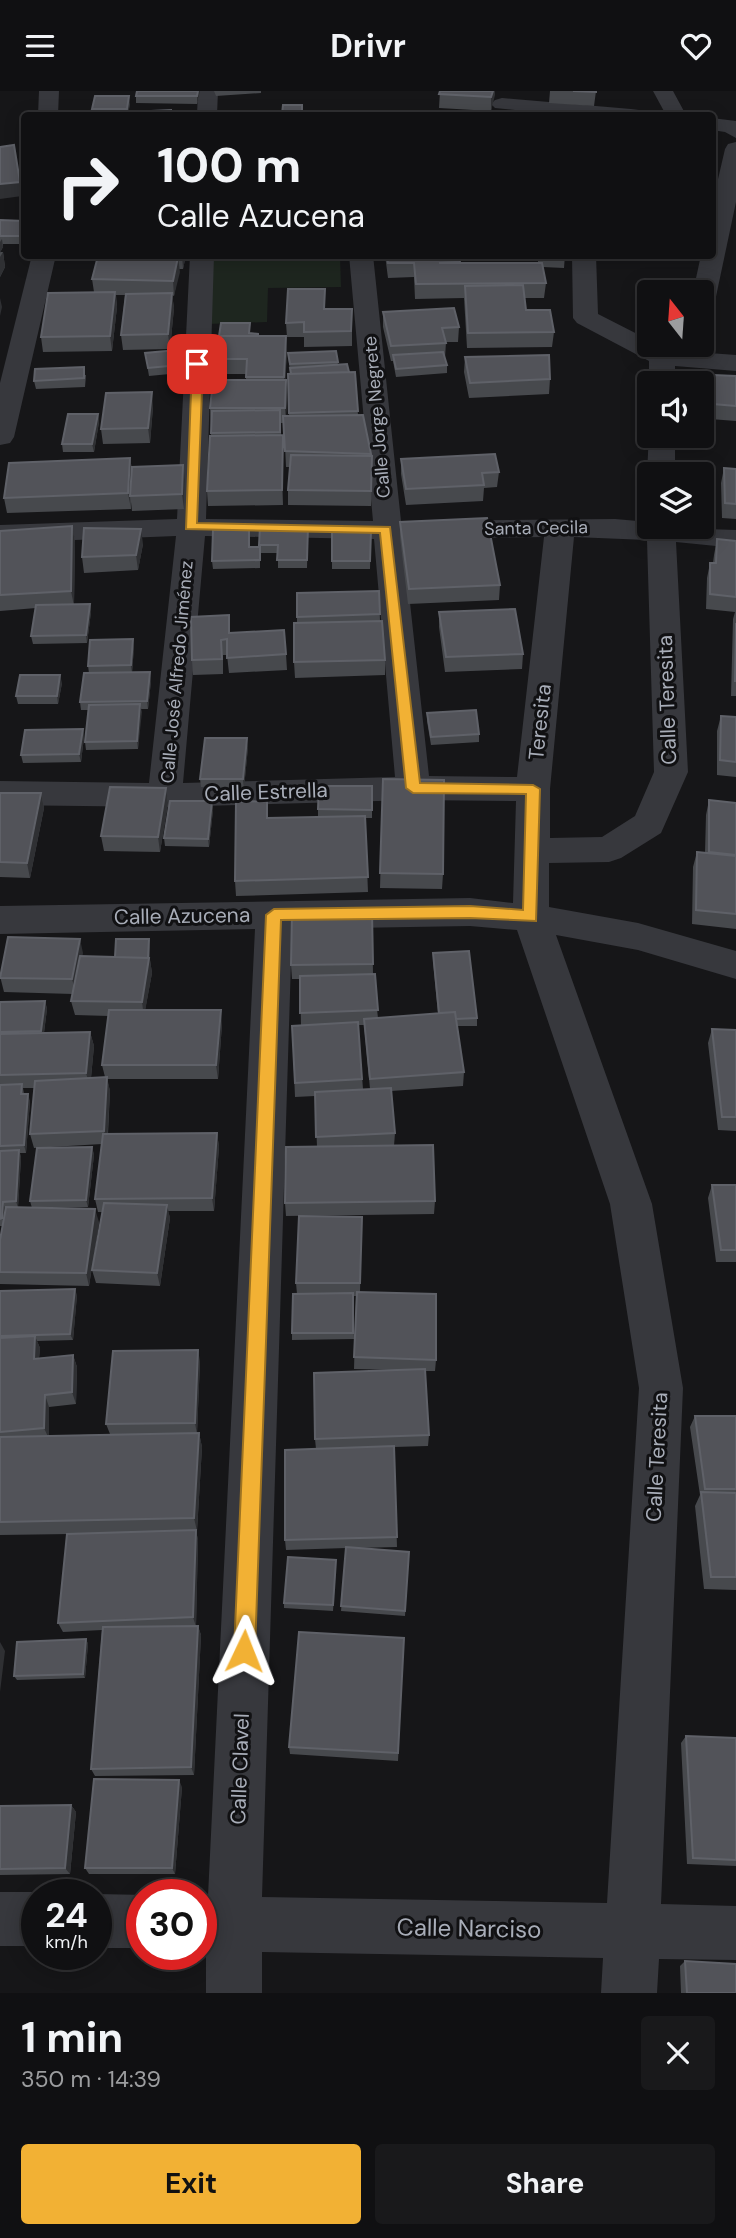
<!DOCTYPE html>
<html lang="en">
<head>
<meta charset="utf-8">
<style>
  body { margin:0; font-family:"DM Sans",sans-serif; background:#19191b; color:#f1f3f6; height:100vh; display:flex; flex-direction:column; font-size:26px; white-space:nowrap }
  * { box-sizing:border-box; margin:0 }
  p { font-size:23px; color:#9c9d9f }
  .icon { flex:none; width:38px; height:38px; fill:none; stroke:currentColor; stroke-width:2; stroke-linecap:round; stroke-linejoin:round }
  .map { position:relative; height:1902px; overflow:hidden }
  .panel { display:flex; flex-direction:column; background:#101012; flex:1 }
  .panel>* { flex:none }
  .top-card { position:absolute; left:21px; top:21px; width:695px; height:147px; border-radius:7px; box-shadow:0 4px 18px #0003,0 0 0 2px #303032; background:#101012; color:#f1f3f6; overflow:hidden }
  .needle { width:46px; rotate:343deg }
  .fabs { position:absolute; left:637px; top:189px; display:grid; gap:14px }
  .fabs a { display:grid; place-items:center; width:77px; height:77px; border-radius:7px; background:#101012; box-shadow:0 4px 18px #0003,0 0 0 2px #303032; font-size:35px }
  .speed { position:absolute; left:21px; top:1788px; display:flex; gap:14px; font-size:35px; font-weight:700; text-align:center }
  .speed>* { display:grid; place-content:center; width:91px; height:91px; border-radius:50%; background:#101012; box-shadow:0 4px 18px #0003,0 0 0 2px #303032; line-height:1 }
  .speed small { font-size:18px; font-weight:400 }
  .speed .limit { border:10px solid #d22; background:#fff; color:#111 }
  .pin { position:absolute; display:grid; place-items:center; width:60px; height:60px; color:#fff; margin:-30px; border-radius:14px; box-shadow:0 4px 10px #0006 }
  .me { position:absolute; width:77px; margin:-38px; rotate:2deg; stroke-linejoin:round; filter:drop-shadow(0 0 5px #0008) }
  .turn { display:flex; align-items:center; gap:24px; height:147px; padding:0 21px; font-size:32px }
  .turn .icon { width:91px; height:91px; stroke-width:2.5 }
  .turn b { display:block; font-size:49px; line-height:60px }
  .round { display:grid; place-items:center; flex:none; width:74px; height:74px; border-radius:7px; background:#19191b }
  .head { display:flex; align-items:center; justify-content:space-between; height:119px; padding:0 21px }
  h1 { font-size:42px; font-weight:700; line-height:52px }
  .primary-button { display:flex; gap:14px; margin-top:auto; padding:14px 21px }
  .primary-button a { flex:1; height:80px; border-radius:7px; background:#f2b134; color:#111; font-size:28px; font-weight:700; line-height:80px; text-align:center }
  .primary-button a+a { background:#19191b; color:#f1f3f6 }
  header { display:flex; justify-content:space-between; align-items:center; height:91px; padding:0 21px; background:#101012; font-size:32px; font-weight:700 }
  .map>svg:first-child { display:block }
  .green { fill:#1e261f }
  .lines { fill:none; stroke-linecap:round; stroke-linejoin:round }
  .minor { fill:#37383d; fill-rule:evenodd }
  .wall { fill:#47494d; fill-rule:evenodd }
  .shaded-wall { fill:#2f3033 }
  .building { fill:#525359; stroke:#5f6168; stroke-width:2 }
  .route { fill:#f2b134; stroke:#9d7322; stroke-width:2 }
  .labels { text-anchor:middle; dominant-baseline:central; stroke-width:6; stroke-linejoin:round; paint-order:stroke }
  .far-street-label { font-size:18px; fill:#a8adb8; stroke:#111113 }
  .street-label { font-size:21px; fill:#a8adb8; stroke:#111113 }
  .near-street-label { font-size:24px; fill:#a8adb8; stroke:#111113 }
</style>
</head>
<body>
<header><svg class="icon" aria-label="menu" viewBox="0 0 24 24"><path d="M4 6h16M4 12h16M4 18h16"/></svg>Drivr<svg class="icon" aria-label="heart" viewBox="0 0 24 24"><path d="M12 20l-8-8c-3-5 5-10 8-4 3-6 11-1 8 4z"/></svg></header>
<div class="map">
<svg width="736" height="1902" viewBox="0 0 736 1902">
  <rect width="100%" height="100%" fill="#161618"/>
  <path class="green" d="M212,165H340L341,196L268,197L267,231L207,233Z"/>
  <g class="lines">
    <path class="minor" d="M39,0H59L58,24H38Z
      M198,0H218L217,24H197Z
      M653,0H673L686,24H666Z
      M502,7L631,18L639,19L642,24H562L495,17L491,13L495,9Z
      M712,27L736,30V47L725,41L712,39Z
      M736,51V111L714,215L711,220L702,222V201H693L701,164H712V114L725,58L728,53Z
      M32,164H56L14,346L10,352L0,354V292Z
      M190,164H214L206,428L373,430L349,164H373L401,430L615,428L649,431V436L736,439V457L676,451L688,681L661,742L621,767L609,771L549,772V816L638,832L736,860V888L638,859L556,844L652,1113L683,1297L661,1813L736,1815V1869L659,1868L657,1902H601L603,1867L262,1861V1902H206V1859H201V1805H208L255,838L0,843V815L470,807L513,812L516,710L413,709L165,716L0,714V690L149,692L176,445L0,452V434L177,428ZM205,445L374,448L395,686L183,692ZM544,446L517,686L429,685L403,448ZM574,446L647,449L654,681L635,725L602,746L550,747V698ZM470,835L517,839L610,1113L639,1297L607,1812L262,1806L292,838Z
      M572,164H596L598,223L649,249V254H658L668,259L736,264V280L675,275V292L649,293V270L577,232L573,227Z
      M649,342V345H675V383H649V386L647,383Z
      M0,1801H37L46,1804H37V1855H0Z
      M96,1803L146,1804H142V1857H96V1804H92Z"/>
  </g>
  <path class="wall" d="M137,0H200V2L197,13L136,12V5Z
    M214,0H261V2L216,5Z
    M440,0H495L491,20L439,17Z
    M550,0H596L594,15L549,12Z
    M130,12L128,24H93L92,18Z
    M283,14H302L303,24H282Z
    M0,129L24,130L23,153H3V156L0,161H3L5,176L0,186Z
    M126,164H186L183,178H179L174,205L172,204L174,217L170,258L123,259L121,244L125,204H116L117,216L112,260L43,261L41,246L94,201L92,188Z
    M385,164H459L460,172H538V164H565L564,177L543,176L546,192L544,207H525L526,219L554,241L552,256L467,257L464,207L415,208L414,186L388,187Z
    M325,218H352V255L304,256V246H287L286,232Z
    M383,221L459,236L458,251H446L445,267L447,274V282L396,286L393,270H391L383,236Z
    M250,242L287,260L285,289L287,304L286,325H289L288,283H290L288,262L336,260L338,274L349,281H355L358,324L371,363L372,380L371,415L288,414V399L290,376H286L284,332H281V344L283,359V414L208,415L207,400L211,345L210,317L246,289V283H212L210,268Z
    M145,262L179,274L180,282L149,285Z
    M465,266L550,288L549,303L469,307L464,281Z
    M86,284L85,296L36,298L34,290Z
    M713,284L736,285V330L710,328V299Z
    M153,316L150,352L103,353L101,338Z
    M98,323L99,331L94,361H63L62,353Z
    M130,367L132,378L185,389L184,418L132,420L131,411V418L7,422L4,407Z
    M401,368L499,381L497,396L484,397L483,410L406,414L401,383Z
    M724,377L736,378V428L722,427L721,392Z
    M400,431L500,494L499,509L408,513L400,446Z
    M72,435L75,451L74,513H90L91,521L87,552L33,553L31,545L36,517L0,520V440Z
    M308,435L307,477H278V462H260V477L213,478L212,470L250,456H259L260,436Z
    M332,440H371L370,478H332Z
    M717,448L736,450V605H731L733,528L735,521L706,518L707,487L710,472H713L714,464Z
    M143,453L138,479L84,482L82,466Z
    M379,500L380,530L385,569V584L295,587L294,571L297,532V502Z
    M439,521L523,563L522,578L445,581L439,536Z
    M230,542L286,563L287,579L229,582L227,564H223V583L193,584L192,569Z
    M134,556L132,582L151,590L148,618H141L138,658L86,659L85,651L88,619H81L80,611L89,582L88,575Z
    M62,592L58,613H18L16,605Z
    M427,622L479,643V651L431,654L427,630Z
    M721,625L736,626V686L717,684V640Z
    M83,638L84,646L81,671L23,672L21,664Z
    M248,656L244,697L201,696L200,688Z
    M383,688L443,783L442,798L380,797Z
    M372,695V727H365L368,801L236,805L235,790L268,727L318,726V718Z
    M166,697L168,712L160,761L104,760L101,745Z
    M0,702H41L44,717L30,787L0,786Z
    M709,709L736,712V838L692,833L693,776L697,761L705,762L706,724Z
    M212,710L213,719L209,756L165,755L164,747Z
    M372,822L373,883L378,927L438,923L433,870V862L477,927V935H457L464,981L463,995L391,1000L395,1042L394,1055L435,1110L434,1123L286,1125L285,1112L317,1056L315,1005L295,1006L292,935L301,934L300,888H292L291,874ZM358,934H364L370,998H363Z
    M80,848L82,865L115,866L150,856V869L152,882L145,919L222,933L218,988H107L110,1000L108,1043L217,1042L219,1056L214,1120H168L170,1127L160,1195L96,1192L92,1179L102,1121H98L95,1108L102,1053L34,1057L30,1043L34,997H23L24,1003L30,1010L26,1062H20L21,1067L18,1116L32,1117L30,1110L92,1056L94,1064L88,1116L34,1117L99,1131L89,1195L0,1193V1149L3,1135H0V911L45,910L47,918L44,942L90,941L94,955L91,987L105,986L102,974L109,925L75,924L71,910L73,903L4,901L0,885Z
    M712,938L736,939V1040L718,1039L708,952Z
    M712,1094H736V1171H716L708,1107Z
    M362,1126L360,1201L436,1269L435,1280H425L429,1344L428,1355L394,1356L397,1456L358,1457L409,1461L405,1525L341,1520L346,1457L286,1459L285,1449L316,1358L315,1348L395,1279L354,1278L356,1205H353L354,1248L292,1249V1242L297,1203L296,1192Z
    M0,1200L77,1204L73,1249L37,1250L40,1257L39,1267L73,1264L77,1276L76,1313L49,1316V1345L110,1343L106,1333L200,1270L197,1342H199L202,1356L197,1440H196L198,1449L196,1535H198L201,1544L194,1684L95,1685L91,1678L102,1539L63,1541L58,1532L70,1443L0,1444Z
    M695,1325H736V1499L704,1498L695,1415L700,1404L690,1336Z
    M336,1474L333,1520L284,1517V1512Z
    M404,1547L398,1670L290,1663L289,1656Z
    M86,1548L88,1553L85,1587L17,1589L14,1585Z
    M686,1645L736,1647V1775L687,1773L681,1652Z
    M182,1696L175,1783H89L85,1777Z
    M71,1714L76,1721L70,1783L0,1784V1715Z
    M685,1870L736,1902H681L680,1875Z"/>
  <path class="shaded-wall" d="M198,0H200V2L197,13V5Z
    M493,0H495V4L491,20V6Z
    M129,5L130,12L128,24L127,18Z
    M20,91L22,105L0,108V93Z
    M24,137V149L23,153L22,145Z
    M2,148L3,156L0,162V151Z
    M3,161L5,176L0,186V166Z
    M182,164H186L183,178Z
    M178,166L180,181L174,205L173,190Z
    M115,201L117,216L112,260L110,245Z
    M172,202L174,217L170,258L168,243Z
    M0,207L2,216L0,225Z
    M286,245L287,260L285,301L284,286Z
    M286,289L287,304L285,332V317Z
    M152,301L153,316L150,352L148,337Z
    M98,323L99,331L94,361L92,353Z
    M283,344V414L282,399Z
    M130,367L132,383L130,405L131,418L128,402Z
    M183,374L185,389L184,418L182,403Z
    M72,435L75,451L74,515L71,500Z
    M141,438L143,453L138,479L136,464Z
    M90,513L91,521L87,552L86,544Z
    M133,548L134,556L132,582L131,574Z
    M150,581L151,590L148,618L147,610Z
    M60,584L62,592L58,613L57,605Z
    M140,613L142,621L138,658L137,650Z
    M83,638L84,646L81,671L79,663Z
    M247,647L248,656L244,697L243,688Z
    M166,697L168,712L160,761L158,746Z
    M41,702L44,717L30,787L27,772Z
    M212,710L213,719L209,756L208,748Z
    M80,848L83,862L76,903L72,888Z
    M149,848L150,856V869L152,882L144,926L142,911L148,867Z
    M45,910L47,918L43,948L41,940Z
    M221,919L222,933L218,988L216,974Z
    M90,941L94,955L90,996L86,982Z
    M107,986L110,1000L107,1053L104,1040Z
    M28,1003L30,1010L26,1062L24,1054Z
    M217,1042L219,1056L214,1120L212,1107Z
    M92,1056L94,1064L88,1116L86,1109Z
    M19,1059L21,1067L18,1117L16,1110Z
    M3,1111L5,1118V1134L2,1127Z
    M167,1114L170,1127L160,1195L157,1182Z
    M95,1118L99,1131L89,1195L86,1182Z
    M75,1198L77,1204L73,1249L70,1243Z
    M35,1245L40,1257L38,1279L34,1268Z
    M198,1259L200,1270L197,1343L195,1332Z
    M73,1264L77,1276L76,1313L72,1301Z
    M45,1304L49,1316V1348L44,1337Z
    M199,1342L202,1356L197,1440L194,1427Z
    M196,1439L198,1449L196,1536L193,1526Z
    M198,1535L201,1544L194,1684L191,1676Z
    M86,1548L88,1553L85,1587L83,1583Z
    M0,1551L5,1560L0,1601Z
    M179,1689L182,1696L175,1783L172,1777Z
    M71,1714L76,1721L70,1783L65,1777Z"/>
  <path class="building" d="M137,0H198L197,5H136Z
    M440,0H493L491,6L439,3Z
    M573,0H596V1Z
    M95,5H129L127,18H92Z
    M283,14H302V22L282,23Z
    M171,19V24H130V21Z
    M227,23H265V24H227Z
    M14,54L20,91L0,93V56Z
    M0,129L24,130V137L22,145H0Z
    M387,164H459L460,171L439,172H542L546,192L416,193L414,172H388Z
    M539,164H565V169L539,168Z
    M98,165L178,166L173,190L92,188Z
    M523,194L526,219H550L554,241L468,242L465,195Z
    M288,198H325L324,218H352L351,240L304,241V231L286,232Z
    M115,201L110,245L41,246L48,202Z
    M172,202L168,243L121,244L126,203Z
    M454,217L459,236L442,237L446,252L391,255L383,221Z
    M221,232H250L249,242L258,243V245H219Z
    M213,245H286L284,286H246L247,268H210Z
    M177,259L179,274L148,277L145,262Z
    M336,260L338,271L290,273L288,262Z
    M443,261L447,274L396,278L393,264Z
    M549,264L550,288L470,292L465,266Z
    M347,273L349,281L291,283L290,277Z
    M84,276V287L34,290L35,278Z
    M355,281L358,320L289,322L288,283Z
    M713,284L736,285V315L713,313Z
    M213,289H286L285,317H210Z
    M152,301L148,337L101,338L106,302Z
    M280,319V341L211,342L212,320Z
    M68,323H98L92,353H62Z
    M363,324L371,363L285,360L283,325Z
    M283,344L282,399L207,400L210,345Z
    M495,363L499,381L482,382L484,394L406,398L401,368Z
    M291,364L372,365L371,400L288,399Z
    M130,367L128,402L4,407L9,372Z
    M183,374L182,403L130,405L132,376Z
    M724,377L736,378V413L725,412Z
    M487,427L500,494L409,498L400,431Z
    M72,435L71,500L0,504V440Z
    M308,435L307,469H277L278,454H259L260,436Z
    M84,437L141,438L136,464L82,466Z
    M213,439H249V456H260V469L212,470Z
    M332,440H371L370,470H332Z
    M717,448L736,450V506L710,503V472H716Z
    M379,500L380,523L297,526V502Z
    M90,513L86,544L31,545L36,514Z
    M515,518L523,563L446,566L439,521Z
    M229,524V542L284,539L286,563L227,567V548L221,549L222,568L192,569L191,526Z
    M382,530L385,569L294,571V532Z
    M736,532V590H735Z
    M133,548L131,574L88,575L90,549Z
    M150,581L147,610L80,611L84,582Z
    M20,584H60L57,605H16Z
    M140,613L137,650L85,651L89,614Z
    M476,619L479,643L431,646L427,622Z
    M721,625L736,626V671L720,669Z
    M83,638L79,663L21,664L25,639Z
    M205,647H247L243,688H200Z
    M383,688L444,689L443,783L380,782Z
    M319,695H372V719L318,718Z
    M110,696L166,697L158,746L101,745Z
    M0,702H41L27,772L0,771Z
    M709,709L736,712V764L709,761Z
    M170,710H212L208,748L164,747Z
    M267,710V727L365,725L368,786L235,790L236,711Z
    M697,761L736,765V823L696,819Z
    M372,822L373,873L291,874L292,823Z
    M8,846L80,848L72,888L0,887Z
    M116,848H149L148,867L115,866Z
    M469,860L477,927L456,928L455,921L439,922L433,862Z
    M80,865L149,867L142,911L71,910Z
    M375,883L378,919L300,922V885Z
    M45,910L41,940L0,941V911Z
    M109,919H221L216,974H102Z
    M455,921L464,981L370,988L364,928Z
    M358,931L362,988L295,992L292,935Z
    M712,938L736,939V1026H722Z
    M90,941L86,982L0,984V943Z
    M107,986L104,1040L30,1043L35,990Z
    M22,993L21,1003H28L24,1054L0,1055V994Z
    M391,997L395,1042L316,1046L315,1001Z
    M217,1042L212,1107L95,1108L103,1043Z
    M433,1054L435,1110L285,1112L286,1056Z
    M92,1056L86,1109L30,1110L37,1057Z
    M19,1059L16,1110L3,1111L2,1127L0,1128V1060Z
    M712,1094H736V1159H721Z
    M104,1112L167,1114L157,1182L92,1179Z
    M6,1116L95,1118L86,1182L0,1181V1149Z
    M299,1125L362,1126L360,1192H296Z
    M75,1198L70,1243L0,1245V1200Z
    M357,1201L436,1203V1269L354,1266Z
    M353,1202V1242H292L293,1203Z
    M35,1245L34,1268L73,1264L72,1301L45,1304L44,1337L0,1341V1247Z
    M198,1259L195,1332L106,1333L113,1260Z
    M425,1278L429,1344L315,1348L314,1282Z
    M695,1325H736V1398H705Z
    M199,1342L194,1427L0,1431V1346Z
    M394,1355L397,1446L285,1449V1359Z
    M701,1401L736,1402V1486H711Z
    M196,1439L193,1526L58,1532L67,1443Z
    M346,1456L409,1461L405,1520L341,1515Z
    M288,1466L336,1469L333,1514L284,1512Z
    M198,1535L191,1676L91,1678L103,1536Z
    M299,1541L404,1547L398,1662L289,1656Z
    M86,1548L83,1583L14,1585L17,1551Z
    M686,1645L736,1647V1769L693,1767Z
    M94,1688L179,1689L172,1777H85Z
    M71,1714L65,1777L0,1778V1715Z
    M685,1870L736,1873V1902H687Z"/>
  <path class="route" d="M197,270L203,273L197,432L390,436L420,692L533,694L540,698L536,830L470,827L281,829L255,1560L252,1567L244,1570L237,1567L234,1560L266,824L274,818L470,815L523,819L526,703L413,702L406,697L380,442L186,438L192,273Z"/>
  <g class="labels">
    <g class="far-street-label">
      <text transform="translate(377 326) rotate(-95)">Calle Jorge Negrete</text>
      <text transform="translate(536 437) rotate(-1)">Santa Cecila</text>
      <text transform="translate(177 581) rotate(-85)">Calle José Alfredo Jiménez</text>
    </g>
    <g class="street-label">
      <text transform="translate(667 609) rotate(-92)">Calle Teresita</text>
      <text transform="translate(540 631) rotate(-84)">Teresita</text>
      <text transform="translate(266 701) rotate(-2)">Calle Estrella</text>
      <text transform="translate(182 825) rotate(-1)">Calle Azucena</text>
      <text transform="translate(657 1366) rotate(-87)">Calle Teresita</text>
      <text transform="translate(240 1678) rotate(-88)">Calle Clavel</text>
    </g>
    <g class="near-street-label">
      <text transform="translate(469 1837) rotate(1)">Calle Narciso</text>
    </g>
  </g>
</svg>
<div class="fabs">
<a><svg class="needle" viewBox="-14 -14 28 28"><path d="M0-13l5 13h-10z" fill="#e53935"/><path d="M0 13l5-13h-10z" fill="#9c9d9f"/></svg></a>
<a><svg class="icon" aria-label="sound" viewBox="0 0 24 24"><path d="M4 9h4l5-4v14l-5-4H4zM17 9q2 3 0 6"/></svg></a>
<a><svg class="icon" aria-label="layers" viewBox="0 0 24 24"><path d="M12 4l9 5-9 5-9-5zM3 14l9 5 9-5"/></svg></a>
</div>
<div class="speed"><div>24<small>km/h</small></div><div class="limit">30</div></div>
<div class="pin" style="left:197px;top:273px;background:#d93025"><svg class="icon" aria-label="arrive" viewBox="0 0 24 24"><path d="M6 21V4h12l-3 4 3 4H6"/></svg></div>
<svg class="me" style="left:244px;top:1560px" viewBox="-20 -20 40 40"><path d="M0-17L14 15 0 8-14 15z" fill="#f2b134" stroke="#fff" stroke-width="4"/></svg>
<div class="top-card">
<div class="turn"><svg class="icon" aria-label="right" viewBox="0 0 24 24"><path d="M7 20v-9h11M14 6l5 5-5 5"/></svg><div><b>100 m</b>Calle Azucena</div></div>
</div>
</div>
<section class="panel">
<div class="head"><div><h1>1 min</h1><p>350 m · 14:39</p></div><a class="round"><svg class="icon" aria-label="close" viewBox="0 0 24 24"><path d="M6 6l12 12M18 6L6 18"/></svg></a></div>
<div class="primary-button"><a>Exit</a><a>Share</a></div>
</section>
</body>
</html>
